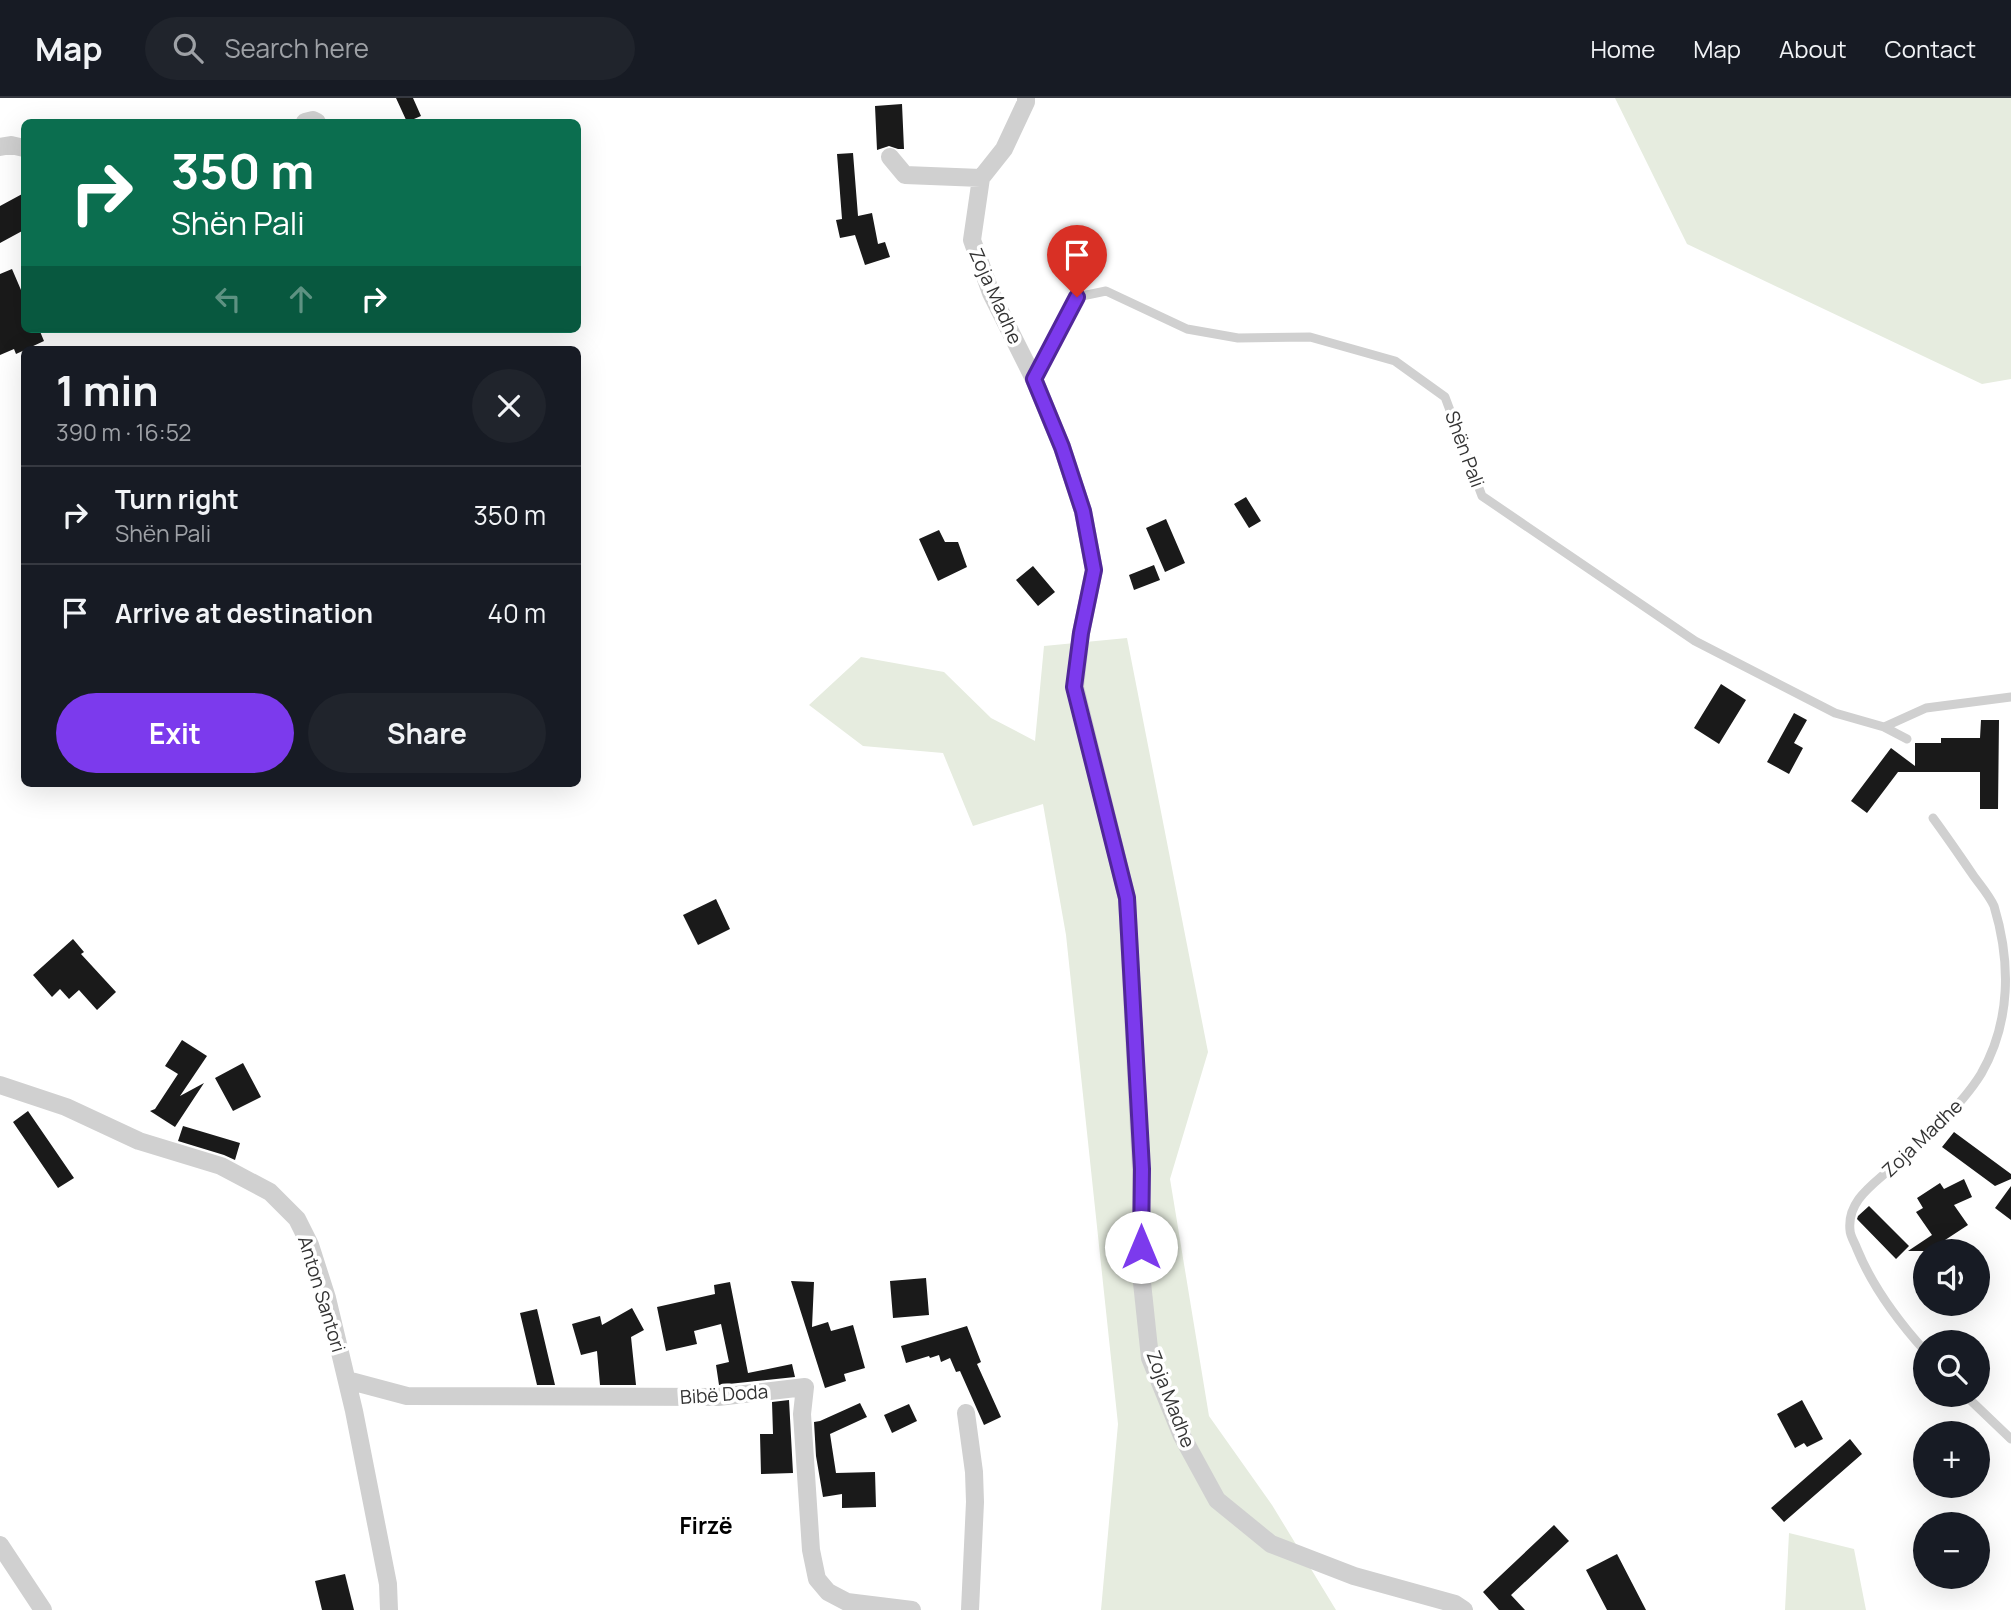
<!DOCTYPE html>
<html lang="en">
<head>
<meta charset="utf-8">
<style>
  body { margin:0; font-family:Manrope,sans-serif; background:#20242c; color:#f1f3f6; height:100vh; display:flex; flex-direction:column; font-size:26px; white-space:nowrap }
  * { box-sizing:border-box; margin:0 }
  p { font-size:23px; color:#9ea1a6 }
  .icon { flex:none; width:38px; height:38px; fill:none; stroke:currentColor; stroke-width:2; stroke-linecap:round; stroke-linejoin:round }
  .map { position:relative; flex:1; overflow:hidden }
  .drawer { position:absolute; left:21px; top:248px; width:560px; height:441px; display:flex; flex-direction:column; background:#171b24; border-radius:10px; box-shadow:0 7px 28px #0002 }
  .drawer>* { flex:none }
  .hud { position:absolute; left:21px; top:21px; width:560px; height:214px; border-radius:10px; box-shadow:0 7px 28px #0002; background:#0b6e4f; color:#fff; overflow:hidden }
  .controls { position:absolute; left:1913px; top:1141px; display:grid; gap:14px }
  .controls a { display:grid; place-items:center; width:77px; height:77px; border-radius:50%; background:#171b24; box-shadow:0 7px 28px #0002; font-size:35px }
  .pin { position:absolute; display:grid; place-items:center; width:60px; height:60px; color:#fff; margin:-72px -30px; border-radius:50% 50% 50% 0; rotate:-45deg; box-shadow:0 0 7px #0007 }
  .pin .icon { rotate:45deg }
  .me { position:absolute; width:77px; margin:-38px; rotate:0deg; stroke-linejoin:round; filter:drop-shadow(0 0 5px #0008) }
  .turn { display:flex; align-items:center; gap:24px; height:147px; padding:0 35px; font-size:32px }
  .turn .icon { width:91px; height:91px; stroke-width:2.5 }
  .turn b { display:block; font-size:49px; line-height:60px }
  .lanes { display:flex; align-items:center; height:66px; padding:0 35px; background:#0003; justify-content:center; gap:35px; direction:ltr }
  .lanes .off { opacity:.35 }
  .round { display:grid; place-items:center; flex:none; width:74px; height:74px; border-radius:37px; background:#20242c }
  .head { display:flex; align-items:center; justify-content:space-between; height:119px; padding:0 35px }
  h1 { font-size:42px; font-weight:700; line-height:52px }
  .action { display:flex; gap:14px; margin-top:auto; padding:14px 35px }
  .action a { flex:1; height:80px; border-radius:42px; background:#7c3aed; color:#fff; font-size:28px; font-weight:700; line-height:80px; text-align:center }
  .action a+a { background:#20242c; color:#f1f3f6 }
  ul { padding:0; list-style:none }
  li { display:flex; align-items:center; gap:21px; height:98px; padding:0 35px; border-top:2px solid #363941 }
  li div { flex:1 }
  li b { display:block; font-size:26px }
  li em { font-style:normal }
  header { display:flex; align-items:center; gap:42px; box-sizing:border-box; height:98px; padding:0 35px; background:#171b24; border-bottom:2px solid #363941 }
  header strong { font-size:33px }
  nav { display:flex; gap:38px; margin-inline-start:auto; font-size:24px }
  .search { width:490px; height:63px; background:#20242c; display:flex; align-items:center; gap:18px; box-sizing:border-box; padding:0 24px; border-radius:38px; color:#9ea1a6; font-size:26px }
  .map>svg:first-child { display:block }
  .green { fill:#e6ecdf }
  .building { fill:#1a1a1a }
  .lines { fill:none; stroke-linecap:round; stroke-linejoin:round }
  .lane { stroke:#d0d0d0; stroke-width:9 }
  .street { stroke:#d0d0d0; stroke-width:18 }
  .route-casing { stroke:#51269a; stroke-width:18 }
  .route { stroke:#7c3aed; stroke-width:12 }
  .labels { text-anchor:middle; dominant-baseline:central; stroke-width:7; stroke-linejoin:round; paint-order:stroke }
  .street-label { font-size:19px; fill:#333; stroke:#fff }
  .quarter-label { font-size:23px; font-weight:bold; fill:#000; stroke:#fff }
</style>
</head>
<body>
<header>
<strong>Map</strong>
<div class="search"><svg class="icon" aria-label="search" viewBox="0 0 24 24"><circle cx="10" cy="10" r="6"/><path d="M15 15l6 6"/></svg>Search here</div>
<nav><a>Home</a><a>Map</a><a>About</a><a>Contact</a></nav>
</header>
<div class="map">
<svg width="2011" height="1512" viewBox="0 0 2011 1512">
  <rect width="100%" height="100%" fill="#fff"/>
  <path class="green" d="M1615,0H2011V281L1982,286L1687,146Z
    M1127,540L1208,954L1170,1081L1209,1318L1272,1407L1336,1512H1101L1118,1326L1066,837L1043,706L973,728L943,655L863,648L809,607L861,559L944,574L991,620L1035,643L1044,548Z
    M1789,1435L1854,1451L1866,1512H1785Z"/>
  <path class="building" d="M396,0H413L421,18L407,24Z
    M902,6L904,51H898L889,48L877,52L875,8Z
    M853,55L858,118L872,115L878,146L885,144L890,159L865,167L855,137L840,140L836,122L842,121L837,56Z
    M24,95V132L0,145V108Z
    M12,171L24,199V231H39L44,243L16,256L14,251L0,257V176Z
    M1246,399L1261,423L1249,430L1234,406Z
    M1166,421L1185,465L1165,474L1146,430Z
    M939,432L945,444H958L967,469L938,483L919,441Z
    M1154,467L1160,482L1134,492L1129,477Z
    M1033,468L1055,494L1038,508L1016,482Z
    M1721,586L1746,602L1719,646L1694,630Z
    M1794,615L1807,622L1794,645L1803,650L1789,676L1767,664Z
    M1981,622H1999L1998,711H1980V674H1898L1867,715L1851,703L1891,650L1915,668V645H1941V640H1980Z
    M716,801L730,831L698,847L683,817Z
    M73,841L84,854L81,856L116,894L97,912L79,892L69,901L60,891L52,899L33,877Z
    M182,942L207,958L180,998L204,985L175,1029L150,1013L155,1011L178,976L165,968Z
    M243,965L261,999L233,1013L215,980Z
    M28,1013L74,1080L58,1090L13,1024Z
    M183,1028L240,1045L235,1062L224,1057L178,1043Z
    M1954,1034L2011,1076V1081L1995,1088L1942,1049Z
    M1964,1081L1972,1099L1954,1107L1968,1127L1942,1144L1948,1153H1908L1932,1137L1916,1114L1923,1110L1917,1100L1940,1085L1944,1091Z
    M2011,1088V1122L1995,1110Z
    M1869,1108L1909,1148L1896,1161L1857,1121L1858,1118Z
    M926,1180L929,1217L893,1220L890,1183Z
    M791,1183L814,1184L812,1229L828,1224L831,1233L853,1227L865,1270L844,1276L846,1283L825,1290Z
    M730,1184L748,1275L792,1266L795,1279L719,1287L716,1267L729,1264L721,1226L694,1233L697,1246L666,1253L657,1209L715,1196L714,1187Z
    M632,1210L644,1232L631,1239L636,1287H600L597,1253L581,1257L572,1226L600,1218L602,1227Z
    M537,1211L555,1287H537L520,1215Z
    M967,1228L981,1264L977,1266L1001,1319L984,1327L960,1273L956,1274L950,1260L941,1264L939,1257L930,1260L929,1258L906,1265L901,1248Z
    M789,1302L793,1375L761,1376L760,1336H773L772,1304Z
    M1802,1302L1823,1341L1807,1349L1804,1345L1795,1350L1777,1316Z
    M860,1305L867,1319L830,1336L836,1375L875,1374L876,1409L842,1410V1396L823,1399L816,1358L814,1324L820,1323Z
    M909,1306L917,1323L892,1335L884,1317Z
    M1850,1341L1862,1356L1784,1424L1771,1410Z
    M1554,1427L1569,1443L1511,1497L1525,1512H1499L1483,1494Z
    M1617,1456L1646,1512H1607L1586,1472Z
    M345,1476L354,1512H322L315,1483Z"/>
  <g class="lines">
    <path class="lane" d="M1035,279L1077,199L1106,193L1187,231L1238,240L1310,239L1395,263L1445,299L1482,398L1695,543L1835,615L1884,629L1907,641
      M1884,629L1926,610L2011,599
      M1925,1253C1897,1222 1873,1190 1857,1151C1855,1145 1850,1138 1850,1132C1847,1104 1871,1088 1889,1072C1919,1046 1960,1010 1981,976C2011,924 2011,864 1994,808C1989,797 1980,787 1973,777C1960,758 1947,739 1933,720
      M1965,1297L2011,1341"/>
    <path class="street" d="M1026,0V4L1004,51L981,80L972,142L991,195L1034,281L1062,349L1083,413L1094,472L1081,535L1075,589L1127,800L1141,1071V1175L1150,1260L1182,1338L1217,1402L1271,1446L1354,1478L1455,1506L1464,1512
      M305,24L313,22L317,24
      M0,49L11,47L24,50
      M890,59L905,77L981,80
      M0,987L66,1009L139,1043L221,1068L270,1094L297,1121L310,1147L327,1200L354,1313L388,1486L389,1512
      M347,1282L407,1298L718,1299L805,1289L802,1316L811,1452L817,1481L828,1494L847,1504L912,1512
      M966,1315L974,1374L975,1404L970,1512
      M0,1447L43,1512"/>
  </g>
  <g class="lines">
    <defs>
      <path id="route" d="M1077,199L1034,281L1062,349L1083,413L1094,472L1081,535L1074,589L1127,800L1142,1071L1141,1149"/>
    </defs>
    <use href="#route" class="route-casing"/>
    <use href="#route" class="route"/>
  </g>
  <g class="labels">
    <g class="street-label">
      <text transform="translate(996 198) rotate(66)">Zoja Madhe</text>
      <text transform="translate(1465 351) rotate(70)">Shën Pali</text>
      <text transform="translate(1922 1040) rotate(-44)">Zoja Madhe</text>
      <text transform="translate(322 1196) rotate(73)">Anton Santori</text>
      <text transform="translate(724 1296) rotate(-4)">Bibë Doda</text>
      <text transform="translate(1171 1301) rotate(69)">Zoja Madhe</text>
    </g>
    <g class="quarter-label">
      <text x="706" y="1427">Firzë</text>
    </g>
  </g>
</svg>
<div class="controls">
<a><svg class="icon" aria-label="sound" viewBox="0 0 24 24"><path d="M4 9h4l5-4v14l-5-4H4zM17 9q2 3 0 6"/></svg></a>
<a><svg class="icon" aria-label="search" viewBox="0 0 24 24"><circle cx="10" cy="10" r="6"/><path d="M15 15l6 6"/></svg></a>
<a>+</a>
<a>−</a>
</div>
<div class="pin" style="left:1077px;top:199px;background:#d93025"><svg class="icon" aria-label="arrive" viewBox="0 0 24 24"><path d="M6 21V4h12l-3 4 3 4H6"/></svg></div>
<svg class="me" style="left:1141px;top:1149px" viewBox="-20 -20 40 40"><circle r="19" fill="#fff"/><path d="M0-13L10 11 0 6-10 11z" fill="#7c3aed"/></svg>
<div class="hud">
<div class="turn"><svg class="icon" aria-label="right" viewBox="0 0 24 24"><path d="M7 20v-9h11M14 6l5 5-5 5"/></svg><div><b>350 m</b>Shën Pali</div></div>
<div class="lanes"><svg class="icon off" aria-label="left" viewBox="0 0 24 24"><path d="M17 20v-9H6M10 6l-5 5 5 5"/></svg><svg class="icon off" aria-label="ahead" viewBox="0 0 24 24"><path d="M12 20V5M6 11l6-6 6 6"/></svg><svg class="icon" aria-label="right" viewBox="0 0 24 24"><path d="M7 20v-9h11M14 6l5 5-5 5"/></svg></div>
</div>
<section class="drawer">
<div class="head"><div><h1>1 min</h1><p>390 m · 16:52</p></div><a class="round"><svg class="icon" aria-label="close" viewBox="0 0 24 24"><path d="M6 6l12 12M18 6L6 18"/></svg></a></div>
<ul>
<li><svg class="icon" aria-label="right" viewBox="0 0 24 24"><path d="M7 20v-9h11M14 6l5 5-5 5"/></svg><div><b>Turn right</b><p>Shën Pali</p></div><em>350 m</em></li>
<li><svg class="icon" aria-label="arrive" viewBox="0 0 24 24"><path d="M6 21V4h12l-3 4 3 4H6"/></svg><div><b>Arrive at destination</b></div><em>40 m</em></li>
</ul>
<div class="action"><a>Exit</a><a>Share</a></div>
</section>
</div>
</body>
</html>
